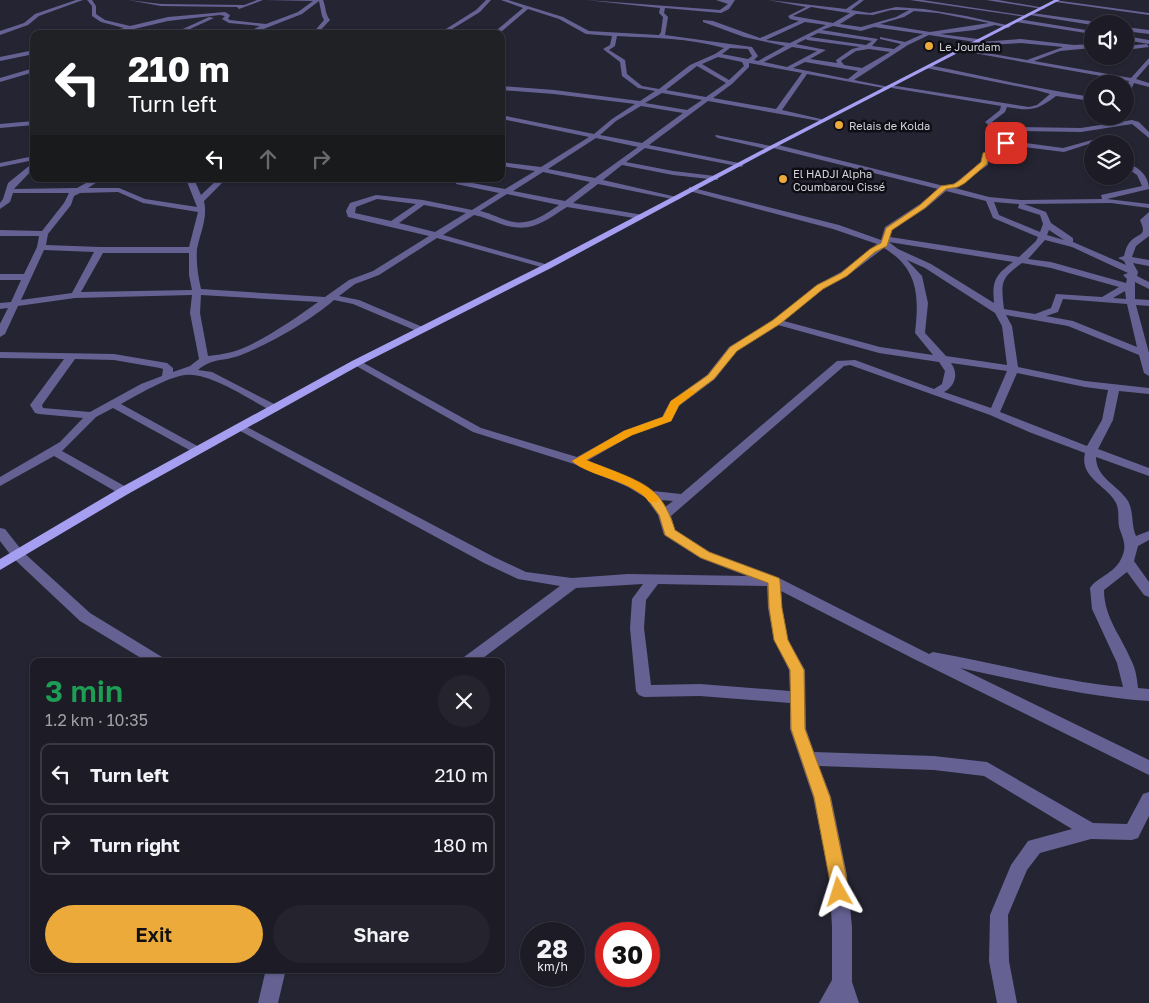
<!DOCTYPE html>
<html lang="en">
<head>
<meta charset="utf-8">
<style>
  body { margin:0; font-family:"Golos Text",sans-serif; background:#25242e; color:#f1f3f6; height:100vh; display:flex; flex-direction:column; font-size:19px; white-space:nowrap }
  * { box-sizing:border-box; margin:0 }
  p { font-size:16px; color:#a0a1a7 }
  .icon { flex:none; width:28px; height:28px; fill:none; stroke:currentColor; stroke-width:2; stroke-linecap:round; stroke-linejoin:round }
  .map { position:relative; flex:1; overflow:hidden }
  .panel { position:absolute; left:30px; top:658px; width:475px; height:315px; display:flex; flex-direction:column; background:#1c1b26; border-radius:10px; box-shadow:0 1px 4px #0004,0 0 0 1px #3a3943 }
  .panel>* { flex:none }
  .banner { position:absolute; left:30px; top:30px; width:475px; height:152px; border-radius:10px; box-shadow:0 1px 4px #0004,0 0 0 1px #3a3943; background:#202124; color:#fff; overflow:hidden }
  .fabs { position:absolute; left:1084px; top:15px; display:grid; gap:10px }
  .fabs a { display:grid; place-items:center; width:50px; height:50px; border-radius:50%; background:#1c1b26; box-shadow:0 1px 4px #0004,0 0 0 1px #3a3943; font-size:25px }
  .speed { position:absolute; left:520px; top:922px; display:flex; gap:10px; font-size:25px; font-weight:700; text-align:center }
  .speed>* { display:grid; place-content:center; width:65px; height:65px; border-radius:50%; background:#1c1b26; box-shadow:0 1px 4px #0004,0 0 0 1px #3a3943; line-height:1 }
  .speed small { font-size:12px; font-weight:400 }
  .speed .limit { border:8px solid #d22; background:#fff; color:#111 }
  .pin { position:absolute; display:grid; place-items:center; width:42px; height:42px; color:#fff; margin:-21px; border-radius:10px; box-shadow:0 2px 8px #0006 }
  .me { position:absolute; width:55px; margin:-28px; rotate:354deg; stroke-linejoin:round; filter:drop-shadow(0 0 4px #0008) }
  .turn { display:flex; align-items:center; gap:18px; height:105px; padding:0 15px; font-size:22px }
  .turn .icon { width:65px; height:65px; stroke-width:2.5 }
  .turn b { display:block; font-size:35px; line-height:42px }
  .lanes { display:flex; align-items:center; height:48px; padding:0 15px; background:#0003; justify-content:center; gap:25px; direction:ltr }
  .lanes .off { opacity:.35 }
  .round { display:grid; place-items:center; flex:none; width:52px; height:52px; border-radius:26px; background:#25242e }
  .headline { display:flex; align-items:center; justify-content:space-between; height:85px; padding:0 15px }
  h1 { font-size:30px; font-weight:600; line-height:38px; color:#1e9e55 }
  .action { display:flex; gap:10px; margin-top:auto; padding:10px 15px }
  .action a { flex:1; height:58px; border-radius:30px; background:#ebaa39; color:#111; font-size:20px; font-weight:600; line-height:58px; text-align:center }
  .action a+a { background:#25242e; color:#f1f3f6 }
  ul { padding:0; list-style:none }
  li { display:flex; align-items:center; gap:15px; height:62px; margin:0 10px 8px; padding:0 5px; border:2px solid #3a3943; border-radius:10px }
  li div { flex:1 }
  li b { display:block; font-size:19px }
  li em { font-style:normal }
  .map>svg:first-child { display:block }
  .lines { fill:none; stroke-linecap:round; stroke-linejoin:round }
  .minor { fill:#656193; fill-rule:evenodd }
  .major { fill:#a59ef1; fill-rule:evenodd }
  .route { fill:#ebaa39; stroke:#996e25 }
  .slow { fill:#f59e0b }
  .poi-dot { fill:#ebaa39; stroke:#0e0e14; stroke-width:2 }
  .labels { text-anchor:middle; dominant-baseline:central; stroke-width:5; stroke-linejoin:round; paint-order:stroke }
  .far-poi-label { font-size:11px; fill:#d3d3dc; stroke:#0e0e14; text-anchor:start }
</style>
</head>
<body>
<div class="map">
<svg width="1149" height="1003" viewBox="0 0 1149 1003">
  <rect width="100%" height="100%" fill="#252432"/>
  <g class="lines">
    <path class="minor" d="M76,0H83L39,16L28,25L0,35V31L24,23L35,14Z
      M87,0H92L96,6V14L105,20L130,26L168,17L225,12L230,15L228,19L230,20L266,24L298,12L313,1L265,0H323C326,7 325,14 330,20L317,34H312L324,20L322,16L319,1L302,14L251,34H244L260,26L229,23L222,19L225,16L220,15L168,21L113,34L111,31L124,28L101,22L92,16V6Z
      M128,0L161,4L244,5L257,0H263L239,9L237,7L161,6Z
      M486,0H491L480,12L444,34H438L476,10Z
      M501,0H508L563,17L589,31L659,35L661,32L663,17L659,13L660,8L586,0L720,10L728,4L716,0H735L729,9L721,13L665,8L664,13L668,17L665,35L752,47L758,56L754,60L758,61L785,46L744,37L703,22V20L713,21L760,38L799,21L790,19L788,16L806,7L768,0L846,9L859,0H864L851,10L870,13L896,7L924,9L966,16L1011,26L1008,28L995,25L975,30L940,34L978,39L980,42L1021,39L1074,45L1092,44V48L1060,51L1034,61L1131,78L1149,58V64L1136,79L1149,83V87L1134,83L1128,97L1125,99V90L1129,81L957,50L960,48L1027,60L1063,47L1021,43L971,46L969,43L975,42L929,35L908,45L854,80L889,87V89L807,74L782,110L825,120V122L708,101L649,145L739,163L743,165L742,167L645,148L626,162L673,171L715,176H718V180L673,175L622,165L603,180L681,198L677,200L598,184L573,203L643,215V219H640L567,207C543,222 531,234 501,224C492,221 484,217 474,215L443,235L552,266L548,269L437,238L379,275L355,284L339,296L359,300L425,328V332H419L353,304L334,300C310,321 271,343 241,355C224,362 213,357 198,370L212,372L278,406L280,408L278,410H270C248,399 210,372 185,375C168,377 137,395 121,404L201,448L203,450L201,452H193L113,408L96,417L62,451L128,488L130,491L128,494H120L54,456L0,486V477L60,442L83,418L39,414L35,413L30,405L64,359L0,358V352L114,354L167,363L173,368V372L190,366L199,359L190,313L192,295L75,298L18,306L5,334L0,337V324L8,308L0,309V303L11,302L21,280H0V274H24L37,247L39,236H0V230L42,231L64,203L69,193H13L10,202L0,209V203L3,199L8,183L34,162V168L14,189L77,188L93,179H102L88,188H119L145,199L197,207L186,179H194L201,195L218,179H226L204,201C208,218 200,233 197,249C196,263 198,276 201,289L325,297L349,280L373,271L429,236L348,217L346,211L350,203L376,195L423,200L472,210L499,193L456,184V180L505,189L535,171L501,166V162L541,167L589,137L502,119L501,115L594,134L612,119L635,104L554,94L501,90V86L554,90L640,101L655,91L638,88L622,76L620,62L603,49L610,45L612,36L586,34L559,19L528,9L501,32L492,34L523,8ZM811,7L849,13H850L833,23L793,16ZM891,10H909L896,17L861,27L840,24L856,14L873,15ZM914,11L938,13L989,23L930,32L880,24L904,17ZM805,22L826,25L790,43L766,40ZM833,26L861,31L874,27L923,34L905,42L880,37V39L901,44L894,49L872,46L878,39L822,30ZM818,33L872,41L866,45L810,37ZM617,36C653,38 689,38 724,48L715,54L690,65L659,89L642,86L627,74L625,60L609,50L615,46ZM806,39L807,40L860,47L852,49L836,60L837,63L810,59L826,50L796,44ZM792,47L817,51L787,67L764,62ZM730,48L748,49L752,56L748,59L722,54ZM869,49L890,52L862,68L844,65L841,61L856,51ZM718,57L742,62L744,66L729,80L702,64ZM805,62L858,71L848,79L793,68ZM749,63L802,73L776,109L713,98L732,84L749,67ZM697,66L726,83L706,97L666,90ZM662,93L702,100L687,110L645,103ZM641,106L683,113L642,143L600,135L616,121ZM596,138L638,147L595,178L548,169ZM543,172L590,182L565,201L513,191ZM118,192L143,203L198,212L189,247H100L46,245L48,234L71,205L74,196L80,193ZM507,194L559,205C540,218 526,228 503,219C495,216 489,213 480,211ZM377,199L416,204L391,221L355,213L356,207ZM424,205L466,213L435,232L399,223ZM44,250L94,252L72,293L21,300ZM103,253H189V275L192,290L81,292ZM201,295L318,302C296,318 257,345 232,352C224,354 216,355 208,356L200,313ZM75,359L114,360L160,368L163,369L162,376L141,384L90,412L43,408L42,405Z
      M910,0H922L1028,16L1026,17Z
      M986,0H998L1045,8L1043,9Z
      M1054,0L1149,13V15L1056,2Z
      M1032,13L1097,22L1099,24L1092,25L1030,15Z
      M209,17L214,18L179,34H172Z
      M1018,19L1092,31V34L1016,22Z
      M1125,27L1149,30V34L1125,31Z
      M1125,36L1149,40V44L1125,40Z
      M1147,44L1149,47L1125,50V46Z
      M34,50V54L0,61V57Z
      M928,65C983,76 1037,89 1092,97V101L1056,96C1036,111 1031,111 1007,107L1005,112L992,122L1003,132L1000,140L1003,143L1011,132L1018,127L1081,128L1132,120L1139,122L1149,132V138L1132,124L1081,132L1020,131L1011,141L1063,148L1092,140L1095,142L1064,152L1008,145L1005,149L989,156L988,165L955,188L989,197L1021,200L1102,199L1101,195L1142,186L1137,175L1125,167V162C1137,166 1149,175 1149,189L1107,199L1149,204V208L1111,203L1024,204L1046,212L1051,223L1073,238V242L1126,265L1124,261L1118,258L1124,256C1125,252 1126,247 1129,243C1138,232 1148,238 1140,220L1149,212V236L1136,246L1132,257L1149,260V266L1133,263L1138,272L1137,276L1149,282V289L1135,282V299L1149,300V306L1136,305L1149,353V376L1144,373L1139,355L1068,326L1006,315L1012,326L1018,367L1085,381L1149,388V394L1119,391L1113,420L1098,449L1149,468V476L1096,457C1096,478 1118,485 1128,501C1134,512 1131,525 1136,536L1149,531V540L1138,546L1134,561L1149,582V597L1144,595L1127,572L1104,590C1104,618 1122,637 1132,662C1136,670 1137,679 1138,688L1149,689V701C1085,697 1023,681 960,668L1149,760V775L914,659L781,591L782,608L788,640L805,670L806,729L814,752L934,756L987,762L1093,823L1127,824L1143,794L1149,792V816L1138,838L1132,840L1091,839L1040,853L1027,870L1008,915L1009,961L1017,1003H997L989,961L990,915L1011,865L1028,841L1072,829L984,776L934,770L819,766L831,797L847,875L852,927V982L859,1003H819L832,980V927L829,875L813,797L790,729V703L700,696L644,697L639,695L636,691L630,628L632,599L643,584L576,588L479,661H462L464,657L560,586L518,579L484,563L233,427L235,425H243L494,557L526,572L572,578L628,574L747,576L700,558L664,535L658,515L646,498L628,487L574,464L473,432L351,363L352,361H360L481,428L577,457L624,431L662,417L670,402L707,375L729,347L774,320L817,285L841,272L877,244L833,229L689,191V187L839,225L881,240L885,227L920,204L938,189L773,148L770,150L718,138L715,136L716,135L771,146L774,144L944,186L954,184L981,162L983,153L999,147L994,140L996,132L985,122L1000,110L1001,106L892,88L890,85L1029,107L1037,105L1050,94L1036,90L926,68ZM946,191L986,201L993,218L1038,237L1036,241L1019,257L890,237L892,230L926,208ZM994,202L1019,204L1018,208L1040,215L1043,224L1040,232L999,215ZM1049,230L1064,240L1047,235ZM1045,240L1072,247L1128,273L1123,275L1127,279L1126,283L1051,262L1028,259ZM889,242L1013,262C995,275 992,281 994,303L931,264L898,249ZM884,248C919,269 919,297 915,333L933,355L880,347L784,321L823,289L847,276ZM907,260L925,268L995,313L1002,326L1007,365L946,356L925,333L928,303L922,276ZM1022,263L1051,268L1119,287L1102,297L1056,294L1051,308L1035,314L1004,309C1001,282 1000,279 1022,263ZM1125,291L1126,299L1113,298ZM1063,299L1127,304L1137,347L1073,321L1046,316L1058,312ZM778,325L879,353L939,362L945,371L942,384L934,389L855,360L837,361L681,494L653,491L636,481L587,461L632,435L671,421L679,406L715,379L737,351ZM951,363L1007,371L991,408L944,392C955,386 959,374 951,363ZM850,365L990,415L1029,432L1085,453C1079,478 1107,485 1116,503C1120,511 1117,521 1120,530C1124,541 1127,547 1121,559C1114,574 1097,577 1090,588L1092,609L1117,663L1123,687C1059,681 996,663 933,652L929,654L779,578L710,552L675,530L671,516L844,366ZM1017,373L1085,387L1108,390L1102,420L1087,446L1000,412ZM660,500L673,501L665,507ZM658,584L767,586L768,608L774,640L789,670L790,691L700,684L651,685L644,628L646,600Z
      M34,68V72L0,82V78Z
      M34,121V125L0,128V124Z
      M34,156V160L0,167V163Z
      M0,528L5,529L23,552L90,613L162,657L164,661H146L80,621L13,558L0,541Z
      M266,969H286L278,1003H258Z"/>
    <path class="major" d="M1054,0H1060L772,149L551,268L360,365L128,494L0,570V559L120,488L352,361L545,264L768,147Z"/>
  </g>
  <path class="route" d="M1003,142L1009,143L1006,150L989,156L987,164L965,183L958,187L946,189L925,208L892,230L887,246L875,252L847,276L823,289L780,324L737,351L714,379L679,405L671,421L632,435L586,460C606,469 639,478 654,492C665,502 671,517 675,530L709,552L779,578L780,581L782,608L788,640L804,670L805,729L830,797L846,875L848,892L845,898L839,900L833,898L814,797L791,729L790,670L774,640L769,608L768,583L701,558L665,535L659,515L646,497L628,486L572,461L624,431L663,417L671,401L708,375L730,347L773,320L817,285L841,273L870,249L881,243L886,228L920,205L941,186L954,184L960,180L981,162L983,153L1001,147Z"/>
  <path class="slow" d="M691,389L696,392L679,405L671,421L632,435L586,460C607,469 646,480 659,499L657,502H649C634,480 588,477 572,461L624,431L663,417L671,401Z"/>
  <g class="poi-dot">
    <circle cx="929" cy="46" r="5"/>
    <circle cx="839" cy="125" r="5"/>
    <circle cx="783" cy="179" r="5"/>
  </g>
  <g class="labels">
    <g class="far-poi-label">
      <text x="939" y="46">Le Jourdam</text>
      <text x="849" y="125">Relais de Kolda</text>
      <text x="793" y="173">El HADJI Alpha<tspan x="793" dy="13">Coumbarou Cissé</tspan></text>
    </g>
  </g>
</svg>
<div class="fabs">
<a><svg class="icon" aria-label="sound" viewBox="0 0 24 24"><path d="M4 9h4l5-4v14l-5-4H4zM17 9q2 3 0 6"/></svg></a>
<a><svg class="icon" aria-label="search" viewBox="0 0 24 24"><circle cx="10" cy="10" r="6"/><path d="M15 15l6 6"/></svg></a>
<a><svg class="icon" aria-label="layers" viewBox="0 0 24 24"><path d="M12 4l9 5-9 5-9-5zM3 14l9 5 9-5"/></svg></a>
</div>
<div class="speed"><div>28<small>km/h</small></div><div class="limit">30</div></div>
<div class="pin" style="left:1006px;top:143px;background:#d93025"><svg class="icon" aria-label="arrive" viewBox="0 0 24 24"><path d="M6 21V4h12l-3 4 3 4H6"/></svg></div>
<svg class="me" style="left:839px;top:892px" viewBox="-20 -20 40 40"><path d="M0-17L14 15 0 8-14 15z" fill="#ebaa39" stroke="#fff" stroke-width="4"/></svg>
<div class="banner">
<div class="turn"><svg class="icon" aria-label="left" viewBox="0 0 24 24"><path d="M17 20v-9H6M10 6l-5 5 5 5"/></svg><div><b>210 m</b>Turn left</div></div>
<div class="lanes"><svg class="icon" aria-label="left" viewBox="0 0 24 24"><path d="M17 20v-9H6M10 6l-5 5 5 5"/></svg><svg class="icon off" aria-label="ahead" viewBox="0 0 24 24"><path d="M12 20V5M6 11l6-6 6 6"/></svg><svg class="icon off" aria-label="right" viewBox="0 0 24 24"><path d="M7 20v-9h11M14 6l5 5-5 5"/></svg></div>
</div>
<section class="panel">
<div class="headline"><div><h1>3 min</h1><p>1.2 km · 10:35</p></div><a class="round"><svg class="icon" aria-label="close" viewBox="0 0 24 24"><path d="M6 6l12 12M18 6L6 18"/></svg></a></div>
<ul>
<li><svg class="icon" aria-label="left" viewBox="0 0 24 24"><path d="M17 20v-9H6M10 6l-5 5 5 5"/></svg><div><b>Turn left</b></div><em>210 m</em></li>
<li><svg class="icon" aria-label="right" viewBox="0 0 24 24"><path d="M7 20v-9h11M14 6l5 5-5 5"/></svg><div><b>Turn right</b></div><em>180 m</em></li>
</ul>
<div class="action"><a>Exit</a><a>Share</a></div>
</section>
</div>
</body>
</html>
